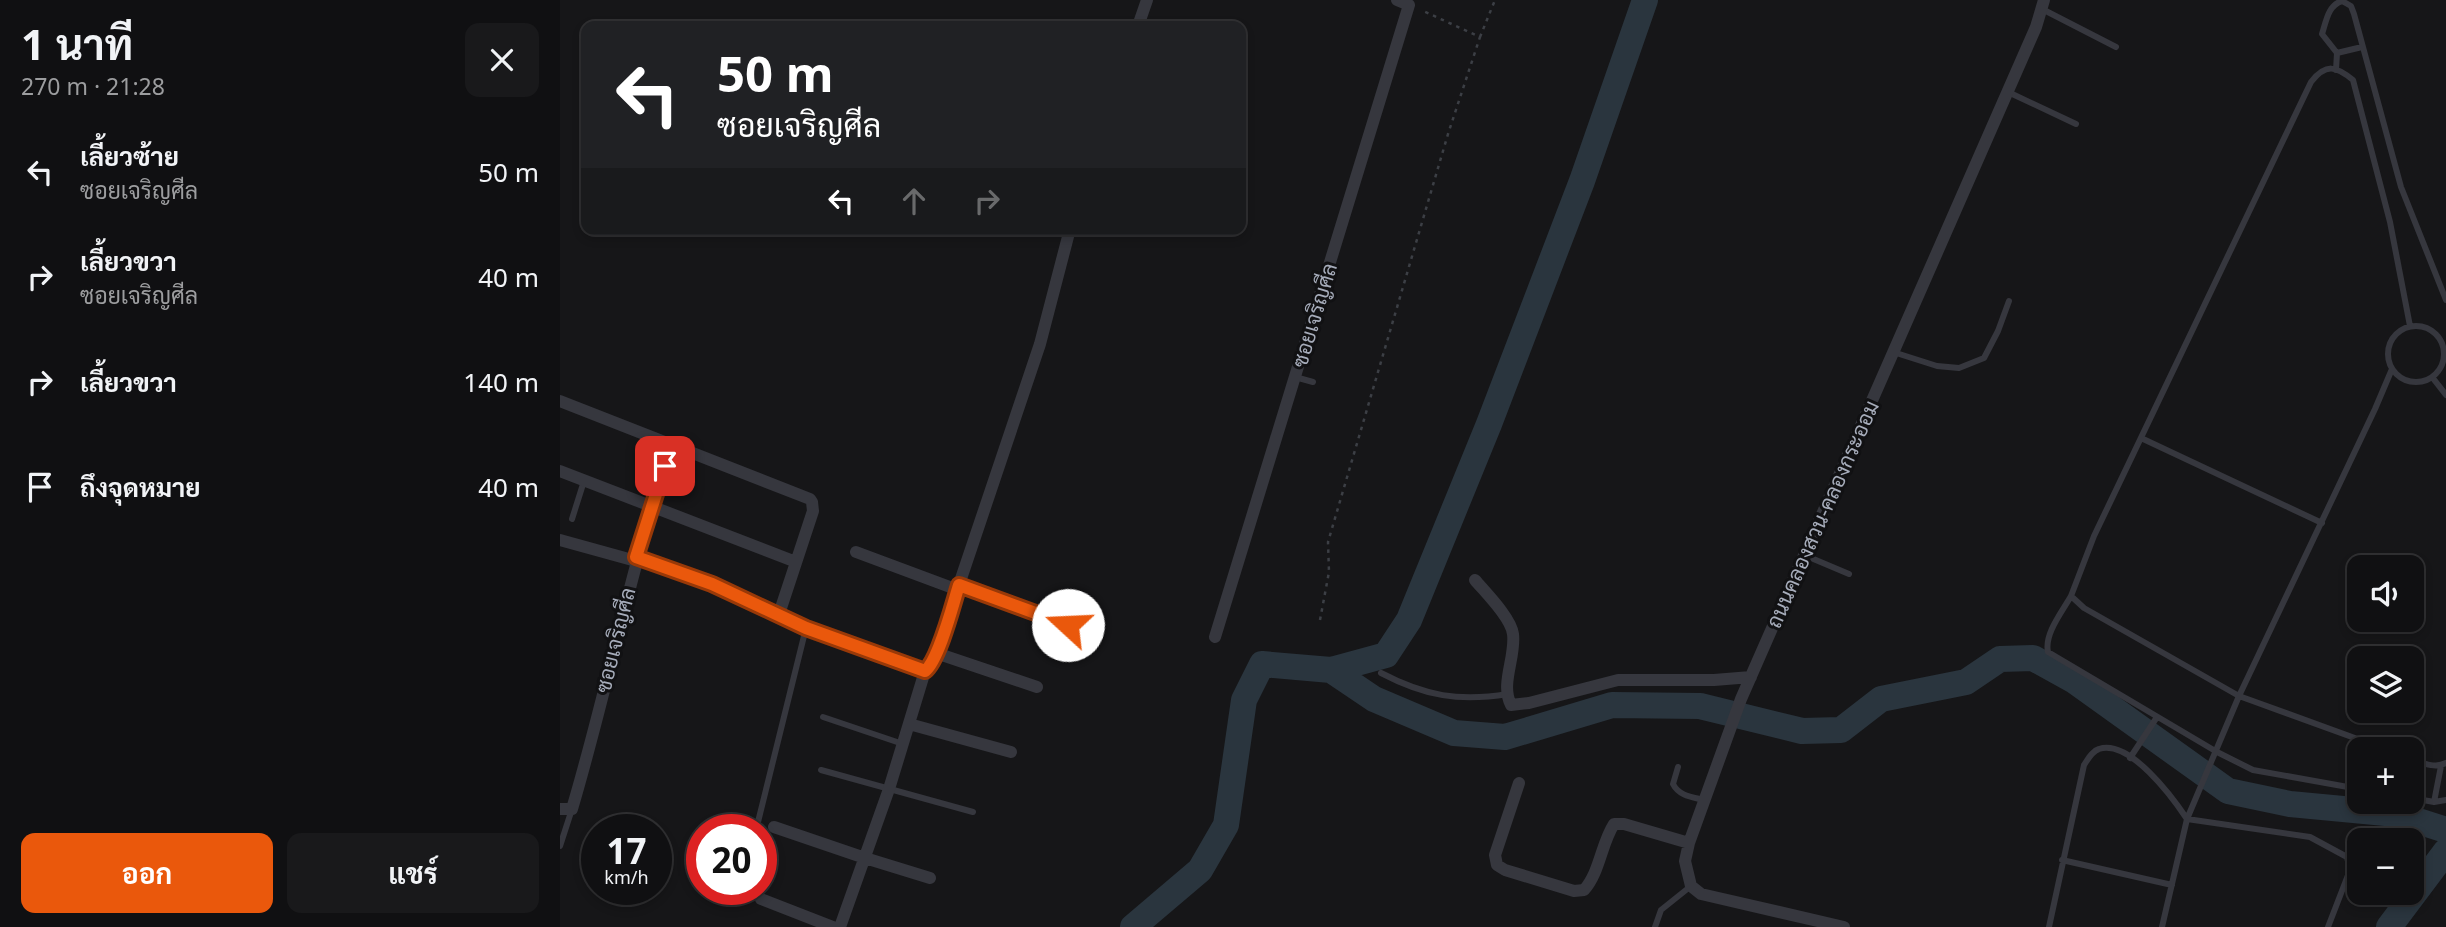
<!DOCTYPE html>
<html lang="th">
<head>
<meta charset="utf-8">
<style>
  body { margin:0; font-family:"Noto Sans",Sarabun,sans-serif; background:#19191b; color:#f1f3f6; height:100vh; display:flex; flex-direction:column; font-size:26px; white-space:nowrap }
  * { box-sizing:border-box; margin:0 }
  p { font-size:23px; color:#9c9d9f }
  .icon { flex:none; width:38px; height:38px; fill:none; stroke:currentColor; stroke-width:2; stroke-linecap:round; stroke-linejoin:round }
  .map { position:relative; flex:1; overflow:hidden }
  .drawer { display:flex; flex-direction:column; background:#101012; width:560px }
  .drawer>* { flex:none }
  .guide { position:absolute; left:21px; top:21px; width:665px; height:214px; border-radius:14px; box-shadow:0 4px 10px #0003,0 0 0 2px #303032; background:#202124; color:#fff; overflow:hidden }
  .fabs { position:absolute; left:1787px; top:555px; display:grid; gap:14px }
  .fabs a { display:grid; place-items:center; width:77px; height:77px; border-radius:14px; background:#101012; box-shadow:0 4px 10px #0003,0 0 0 2px #303032; font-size:35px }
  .speed { position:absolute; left:21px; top:814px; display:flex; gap:14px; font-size:35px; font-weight:700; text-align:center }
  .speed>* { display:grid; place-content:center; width:91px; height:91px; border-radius:50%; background:#101012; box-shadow:0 4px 10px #0003,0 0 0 2px #303032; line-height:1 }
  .speed small { font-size:18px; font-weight:400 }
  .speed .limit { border:10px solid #d22; background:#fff; color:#111 }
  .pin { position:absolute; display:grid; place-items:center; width:60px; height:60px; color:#fff; margin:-30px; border-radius:14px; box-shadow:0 4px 10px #0006 }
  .me { position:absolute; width:77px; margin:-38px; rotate:290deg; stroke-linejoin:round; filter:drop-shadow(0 0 5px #0008) }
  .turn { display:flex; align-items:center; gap:24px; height:147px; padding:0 21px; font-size:32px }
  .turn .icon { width:91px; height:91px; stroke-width:2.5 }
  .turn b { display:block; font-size:49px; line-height:60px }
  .lanes { display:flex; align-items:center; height:66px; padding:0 21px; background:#0003; justify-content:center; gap:35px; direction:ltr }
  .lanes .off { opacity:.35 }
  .round { display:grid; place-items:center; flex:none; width:74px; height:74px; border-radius:14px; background:#19191b }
  .head { display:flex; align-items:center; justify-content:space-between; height:119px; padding:0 21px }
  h1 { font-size:42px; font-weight:700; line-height:52px }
  .action { display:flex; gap:14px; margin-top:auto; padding:14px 21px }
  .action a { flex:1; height:80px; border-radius:14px; background:#ea580c; color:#fff; font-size:28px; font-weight:700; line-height:80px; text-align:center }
  .action a+a { background:#19191b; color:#f1f3f6 }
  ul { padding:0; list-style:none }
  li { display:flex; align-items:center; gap:21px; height:105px; padding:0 21px }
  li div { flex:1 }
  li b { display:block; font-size:26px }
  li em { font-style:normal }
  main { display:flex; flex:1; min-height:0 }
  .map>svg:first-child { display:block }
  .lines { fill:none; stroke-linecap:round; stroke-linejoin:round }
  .river { stroke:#2a353e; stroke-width:26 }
  .path { stroke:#3c3f45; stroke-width:2.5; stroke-dasharray:3.5 5; stroke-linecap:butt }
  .service { stroke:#36373e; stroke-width:6 }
  .minor { stroke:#36373e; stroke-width:12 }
  .route-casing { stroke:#983908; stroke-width:18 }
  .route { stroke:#ea580c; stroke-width:12 }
  .labels { text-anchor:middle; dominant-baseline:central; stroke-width:6; stroke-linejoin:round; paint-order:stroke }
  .street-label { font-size:21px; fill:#a6acba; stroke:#111113 }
</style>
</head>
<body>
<main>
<section class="drawer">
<div class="head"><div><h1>1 นาที</h1><p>270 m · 21:28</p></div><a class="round"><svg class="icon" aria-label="close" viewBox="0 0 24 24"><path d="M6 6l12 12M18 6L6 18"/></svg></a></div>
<ul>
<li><svg class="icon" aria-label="left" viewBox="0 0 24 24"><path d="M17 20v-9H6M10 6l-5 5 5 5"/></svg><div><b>เลี้ยวซ้าย</b><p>ซอยเจริญศีล</p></div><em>50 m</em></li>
<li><svg class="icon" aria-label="right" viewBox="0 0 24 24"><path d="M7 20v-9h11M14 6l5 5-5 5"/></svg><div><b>เลี้ยวขวา</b><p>ซอยเจริญศีล</p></div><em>40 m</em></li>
<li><svg class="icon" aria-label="right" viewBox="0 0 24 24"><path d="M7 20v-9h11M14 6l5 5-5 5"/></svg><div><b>เลี้ยวขวา</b></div><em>140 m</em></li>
<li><svg class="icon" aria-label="arrive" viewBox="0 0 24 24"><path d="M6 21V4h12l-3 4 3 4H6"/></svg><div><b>ถึงจุดหมาย</b></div><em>40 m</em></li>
</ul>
<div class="action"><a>ออก</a><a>แชร์</a></div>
</section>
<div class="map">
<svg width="1886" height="927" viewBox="0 0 1886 927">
  <rect width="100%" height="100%" fill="#161618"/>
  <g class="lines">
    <path class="river" d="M771,670L814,699L894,733L945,737L1052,705L1140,706L1242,731L1281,730L1321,699L1406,682L1440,659L1473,658L1513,680L1668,791L1730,804L1836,814L1886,830
      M573,927L640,870L666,825L684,700L702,664L771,670L826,655L849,620L929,424L1022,181L1085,0
      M1829,927L1886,851"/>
    <path class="path" d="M920,37L935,0
      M760,620L769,572L768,542L888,134L920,37L861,10"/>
    <path class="service" d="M1482,9L1556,47
      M1777,53L1802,47
      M1776,70L1777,53L1762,34C1766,22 1768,5 1782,1L1791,6L1794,14L1841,187L1886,300
      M1448,92L1516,124
      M1828 354a28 28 0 1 1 56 0a28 28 0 1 1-56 0Z
      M1333,352L1377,366L1399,368L1424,358L1438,331L1449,301
      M735,377L753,382
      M1872,377L1886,395
      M1581,438L1762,523
      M12,519L24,481
      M1244,555L1289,574
      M399,585L507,625
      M1511,596C1502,612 1484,634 1488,652L1657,752L1693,770L1799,789
      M821,673C865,696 899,702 948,694
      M263,717L343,744
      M1825,749L1679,696L1815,409L1832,369
      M1570,758L1597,717
      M1852,759C1863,763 1875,769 1886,763
      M1118,767L1113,784C1119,796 1132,797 1144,800
      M261,770L413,812
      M1852,798L1874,802L1886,800
      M1874,802L1881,766
      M196,830L246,628
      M0,846L12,809
      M1502,860L1612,885
      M166,899L173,889
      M1095,927L1101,910L1131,886
      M1489,927L1524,765C1528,759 1532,751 1539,749C1570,739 1613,798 1627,819L1750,837L1787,857L1790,870L1768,927
      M1602,927L1627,819L1679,696L1524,608L1511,596L1534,536L1751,82C1766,63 1776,66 1793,80L1830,222L1850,326"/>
    <path class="minor" d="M578,26L587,0
      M0,401L250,499L252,502L253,511L219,614
      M0,471L236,562
      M0,540L76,561
      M296,552L398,590
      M76,557L152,584L246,628L365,671L372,664L376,653L480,344L510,229
      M915,580C926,593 951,618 953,634C956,657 940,684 951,705L969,703L1058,680H1154L1191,677
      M655,637L849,5L837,0
      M376,653L477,687
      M349,724L451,752
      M959,783L935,855L937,865L945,870L1014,891L1024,890C1040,872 1041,844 1054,824H1064L1129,843
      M0,809H12C48,688 71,565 112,445
      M214,827L305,858L370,878
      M201,899L273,927
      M280,927L329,789L365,671
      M1284,927L1141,894L1131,886L1125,861L1129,843L1181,699L1476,27L1484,0"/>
  </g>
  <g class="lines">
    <defs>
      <path id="route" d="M105,466L76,557L152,584L246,628L365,671C379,660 393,604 399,585L508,625"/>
    </defs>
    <use href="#route" class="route-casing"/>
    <use href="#route" class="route"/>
  </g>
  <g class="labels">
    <g class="street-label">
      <text transform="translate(754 315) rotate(-73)">ซอยเจริญศีล</text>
      <text transform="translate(1262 514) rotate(-66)">ถนนคลองสวน-คลองกระออม</text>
      <text transform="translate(55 640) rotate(-76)">ซอยเจริญศีล</text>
    </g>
  </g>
</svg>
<div class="fabs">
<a><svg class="icon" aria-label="sound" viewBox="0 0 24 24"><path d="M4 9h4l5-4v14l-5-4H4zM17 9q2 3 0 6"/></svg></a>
<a><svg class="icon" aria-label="layers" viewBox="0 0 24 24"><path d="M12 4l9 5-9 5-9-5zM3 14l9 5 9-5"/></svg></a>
<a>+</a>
<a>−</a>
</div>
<div class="speed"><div>17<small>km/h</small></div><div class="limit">20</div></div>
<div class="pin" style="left:105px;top:466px;background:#d93025"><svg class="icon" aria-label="arrive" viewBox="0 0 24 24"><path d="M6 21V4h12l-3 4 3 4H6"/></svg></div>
<svg class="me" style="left:508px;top:625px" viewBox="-20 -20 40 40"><circle r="19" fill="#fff"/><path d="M0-13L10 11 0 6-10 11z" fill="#ea580c"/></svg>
<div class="guide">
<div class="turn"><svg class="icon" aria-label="left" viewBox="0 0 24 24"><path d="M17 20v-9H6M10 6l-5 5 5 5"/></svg><div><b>50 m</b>ซอยเจริญศีล</div></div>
<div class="lanes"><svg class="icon" aria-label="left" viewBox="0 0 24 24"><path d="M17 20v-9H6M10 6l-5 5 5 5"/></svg><svg class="icon off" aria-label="ahead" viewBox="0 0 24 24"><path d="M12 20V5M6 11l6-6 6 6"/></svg><svg class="icon off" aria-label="right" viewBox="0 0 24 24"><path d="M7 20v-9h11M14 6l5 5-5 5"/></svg></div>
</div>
</div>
</main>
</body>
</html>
